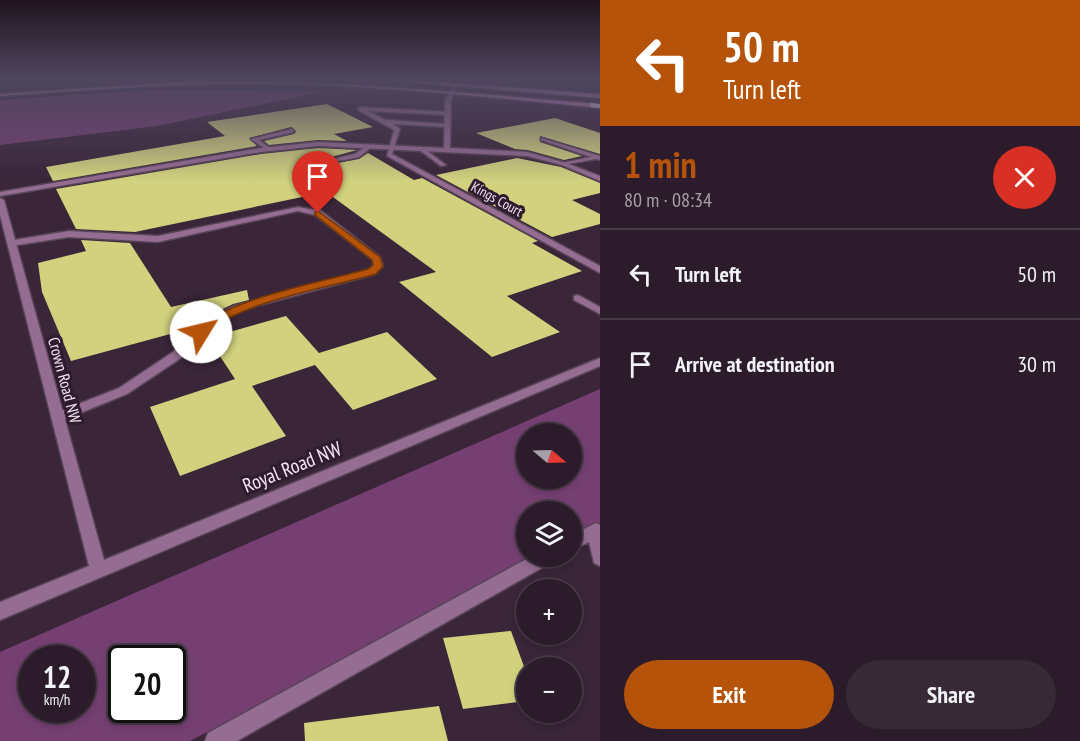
<!DOCTYPE html>
<html lang="en">
<head>
<meta charset="utf-8">
<style>
  body { margin:0; font-family:"PT Sans Narrow",sans-serif; background:#382937; color:#f1f3f6; height:100vh; display:flex; flex-direction:column; font-size:22px; white-space:nowrap }
  * { box-sizing:border-box; margin:0 }
  p { font-size:20px; color:#a6a1a9 }
  .icon { flex:none; width:33px; height:33px; fill:none; stroke:currentColor; stroke-width:2; stroke-linecap:round; stroke-linejoin:round }
  .map { position:relative; flex:1; overflow:hidden }
  .sheet { display:flex; flex-direction:column; background:#2c1c2b; width:480px }
  .sheet>* { flex:none }
  .top-card { background:#b45309; color:#fff; overflow:hidden }
  .needle { width:39px; rotate:109deg }
  .controls { position:absolute; left:516px; top:423px; display:grid; gap:12px }
  .controls a { display:grid; place-items:center; width:66px; height:66px; border-radius:50%; background:#2c1c2b; box-shadow:0 3px 9px #0003,0 0 0 2px #483a47; font-size:30px }
  .speed { position:absolute; left:18px; top:645px; display:flex; gap:12px; font-size:30px; font-weight:700; text-align:center }
  .speed>* { display:grid; place-content:center; width:78px; height:78px; border-radius:50%; background:#2c1c2b; box-shadow:0 3px 9px #0003,0 0 0 2px #483a47; line-height:1 }
  .speed small { font-size:15px; font-weight:400 }
  .speed .limit { border:3px solid #111; border-radius:9px; background:#fff; color:#111 }
  .pin { position:absolute; display:grid; place-items:center; width:51px; height:51px; color:#fff; margin:-62px -26px; border-radius:50% 50% 50% 0; rotate:-45deg; box-shadow:0 0 6px #0007 }
  .pin .icon { rotate:45deg }
  .me { position:absolute; width:66px; margin:-33px; rotate:54deg; stroke-linejoin:round; filter:drop-shadow(0 0 4px #0008) }
  .turn { display:flex; align-items:center; gap:21px; height:126px; padding:0 24px; font-size:27px }
  .turn .icon { width:78px; height:78px; stroke-width:2.5 }
  .turn b { display:block; font-size:42px; line-height:51px }
  .round { display:grid; place-items:center; flex:none; width:63px; height:63px; border-radius:32px; background:#382937 }
  .overview { display:flex; align-items:center; justify-content:space-between; height:102px; padding:0 24px }
  h1 { font-size:36px; font-weight:800; line-height:45px; color:#b45309 }
  .button { display:flex; gap:12px; margin-top:auto; padding:12px 24px }
  .button a { flex:1; height:69px; border-radius:36px; background:#b45309; color:#fff; font-size:24px; font-weight:800; line-height:69px; text-align:center }
  .button a+a { background:#382937; color:#f1f3f6 }
  ul { padding:0; list-style:none }
  li { display:flex; align-items:center; gap:18px; height:90px; padding:0 24px; border-top:2px solid #483a47 }
  li div { flex:1 }
  li b { display:block; font-size:22px }
  li em { font-style:normal }
  main { display:flex; flex:1; min-height:0 }
  .map>svg:first-child { display:block }
  .green { fill:#753f72; fill-rule:evenodd }
  .building { fill:#d2d27e }
  .lines { fill:none; stroke-linecap:round; stroke-linejoin:round }
  .lane-casing { stroke:#584457; stroke-width:3 }
  .street-casing { stroke:#584457; stroke-width:3 }
  .secondary-casing { stroke:#584457; stroke-width:3 }
  .highway-casing { stroke:#584457; stroke-width:3 }
  .lane { fill:#956c92; fill-rule:evenodd }
  .street { fill:#956c92; fill-rule:evenodd }
  .secondary { fill:#cf8dcb; fill-rule:evenodd }
  .highway { fill:#f6e1f4; fill-rule:evenodd }
  .route { fill:#b45309; stroke:#753606; stroke-width:1.5 }
  .labels { text-anchor:middle; dominant-baseline:central; stroke-width:6; stroke-linejoin:round; paint-order:stroke }
  .far-street-label { font-size:14px; fill:#f5e7f4; stroke:#301c2f }
  .street-label { font-size:16px; fill:#f5e7f4; stroke:#301c2f }
  .near-street-label { font-size:20px; fill:#f5e7f4; stroke:#301c2f }
</style>
</head>
<body>
<main>
<div class="map">
<svg width="600" height="741" viewBox="0 0 600 741">
  <rect width="100%" height="100%" fill="#3a2539"/>
  <path class="green" d="M157,89L321,92L157,126L0,145V100Z
    M600,389V527L572,542V512H526V556L544,557L190,741H0V652ZM526,434H572V478H526ZM32,658H82V710H32ZM122,658H172V710H122Z"/>
  <path class="building" d="M327,104L373,127L334,134L347,141L318,140L269,145L264,141L294,134L296,131L291,127L249,138L257,146L53,181L46,167L225,136L207,122Z
    M555,118L600,133V154L540,136V142L582,156L564,160L528,150L515,149L476,133Z
    M318,148L357,150L324,159L323,161L327,165L359,159L368,153L414,180L422,178L538,241L532,243L582,271L507,296L560,332L492,357L399,282L436,272L326,192L135,232L76,229L56,189L261,154Z
    M517,158L561,167L600,183V193L572,200L600,214V224L552,237L436,175Z
    M81,240L130,243L171,307L247,290L249,300L233,304L208,316L196,327L71,361L42,292L38,263L86,251Z
    M286,316L319,353L387,332L437,379L353,410L315,365L252,386L286,436L180,476L150,407L235,379L208,338Z
    M511,631L526,672V701L463,709L443,638Z
    M439,706L448,741H305L304,723Z"/>
  <g class="lines">
    <defs>
      <path id="lane" d="M460,78H464L457,86H453Z
        M360,107L449,112L447,115L368,111L386,120L449,124L447,127L393,124L400,129L392,154L600,266V273L387,156L394,130L358,110Z
        M292,129L294,132L259,140L270,148V150L268,151L251,139Z
        M541,138L600,156V160L596,159L562,165V163L591,157L541,140Z
        M368,145L373,146L359,157L328,163L325,161L355,154Z
        M418,147H422L446,165L441,166L418,149Z
        M298,207L321,211L380,257L383,266L375,274L242,310L217,322L181,358L127,394L63,420H53L51,417L53,414L119,388L173,352L209,318L234,306L369,270L373,265V260L315,215L298,211L158,242L69,237L11,246L7,243L8,241L69,231L158,236Z
        M578,295L600,307V314L574,300V296Z
        M596,523L600,525V566L594,563L589,542L572,550V535Z
        M532,556H556L554,561L237,741H205L208,733Z"/>
      <path id="street" d="M455,84L457,85L451,100L450,148L527,152L566,163L600,176V181L562,165L527,156L318,146L261,152L0,196V192L261,148L318,142L444,148L445,100Z
        M0,198L4,200L104,560L600,358V366L0,620V602L89,566L0,215Z"/>
      <path id="secondary" d="M407,80L600,94V98L405,82Z
        M182,82C322,79 460,92 600,104V108C497,98 394,87 291,84C194,82 97,89 0,96V94Z"/>
      <path id="highway" d="M590,103L600,104V108L590,107Z"/>
    </defs>
    <use href="#lane" class="lane-casing"/>
    <use href="#street" class="street-casing"/>
    <use href="#secondary" class="secondary-casing"/>
    <use href="#highway" class="highway-casing"/>
    <use href="#lane" class="lane"/>
    <use href="#street" class="street"/>
    <use href="#secondary" class="secondary"/>
    <use href="#highway" class="highway"/>
  </g>
  <linearGradient id="sky" x2="0" y2="1"><stop stop-color="#20141f"/><stop offset="0.43" stop-color="#4f465f"/><stop offset="1" stop-color="#4f465f" stop-opacity="0"/></linearGradient>
  <rect width="600" height="182" fill="url(#sky)"/>
  <path class="route" d="M318,211L380,257L383,266L376,274C330,287 238,302 206,334H197L195,332C220,300 326,281 368,269L373,265L372,260L315,215V212Z"/>
  <g class="labels">
    <g class="far-street-label">
      <text transform="translate(497 199) rotate(29)">Kings Court</text>
    </g>
    <g class="street-label">
      <text transform="translate(65 380) rotate(75)">Crown Road NW</text>
    </g>
    <g class="near-street-label">
      <text transform="translate(292 467) rotate(-22)">Royal Road NW</text>
    </g>
  </g>
</svg>
<div class="controls">
<a><svg class="needle" viewBox="-14 -14 28 28"><path d="M0-13l5 13h-10z" fill="#e53935"/><path d="M0 13l5-13h-10z" fill="#a6a1a9"/></svg></a>
<a><svg class="icon" aria-label="layers" viewBox="0 0 24 24"><path d="M12 4l9 5-9 5-9-5zM3 14l9 5 9-5"/></svg></a>
<a>+</a>
<a>−</a>
</div>
<div class="speed"><div>12<small>km/h</small></div><div class="limit">20</div></div>
<div class="pin" style="left:318px;top:213px;background:#d93025"><svg class="icon" aria-label="arrive" viewBox="0 0 24 24"><path d="M6 21V4h12l-3 4 3 4H6"/></svg></div>
<svg class="me" style="left:201px;top:332px" viewBox="-20 -20 40 40"><circle r="19" fill="#fff"/><path d="M0-13L10 11 0 6-10 11z" fill="#b45309"/></svg>
</div>
<section class="sheet">
<div class="top-card">
<div class="turn"><svg class="icon" aria-label="left" viewBox="0 0 24 24"><path d="M17 20v-9H6M10 6l-5 5 5 5"/></svg><div><b>50 m</b>Turn left</div></div>
</div>
<div class="overview"><div><h1>1 min</h1><p>80 m · 08:34</p></div><a class="round" style="background:#d93025;color:#fff"><svg class="icon" aria-label="close" viewBox="0 0 24 24"><path d="M6 6l12 12M18 6L6 18"/></svg></a></div>
<ul>
<li><svg class="icon" aria-label="left" viewBox="0 0 24 24"><path d="M17 20v-9H6M10 6l-5 5 5 5"/></svg><div><b>Turn left</b></div><em>50 m</em></li>
<li><svg class="icon" aria-label="arrive" viewBox="0 0 24 24"><path d="M6 21V4h12l-3 4 3 4H6"/></svg><div><b>Arrive at destination</b></div><em>30 m</em></li>
</ul>
<div class="button"><a>Exit</a><a>Share</a></div>
</section>
</main>
</body>
</html>
